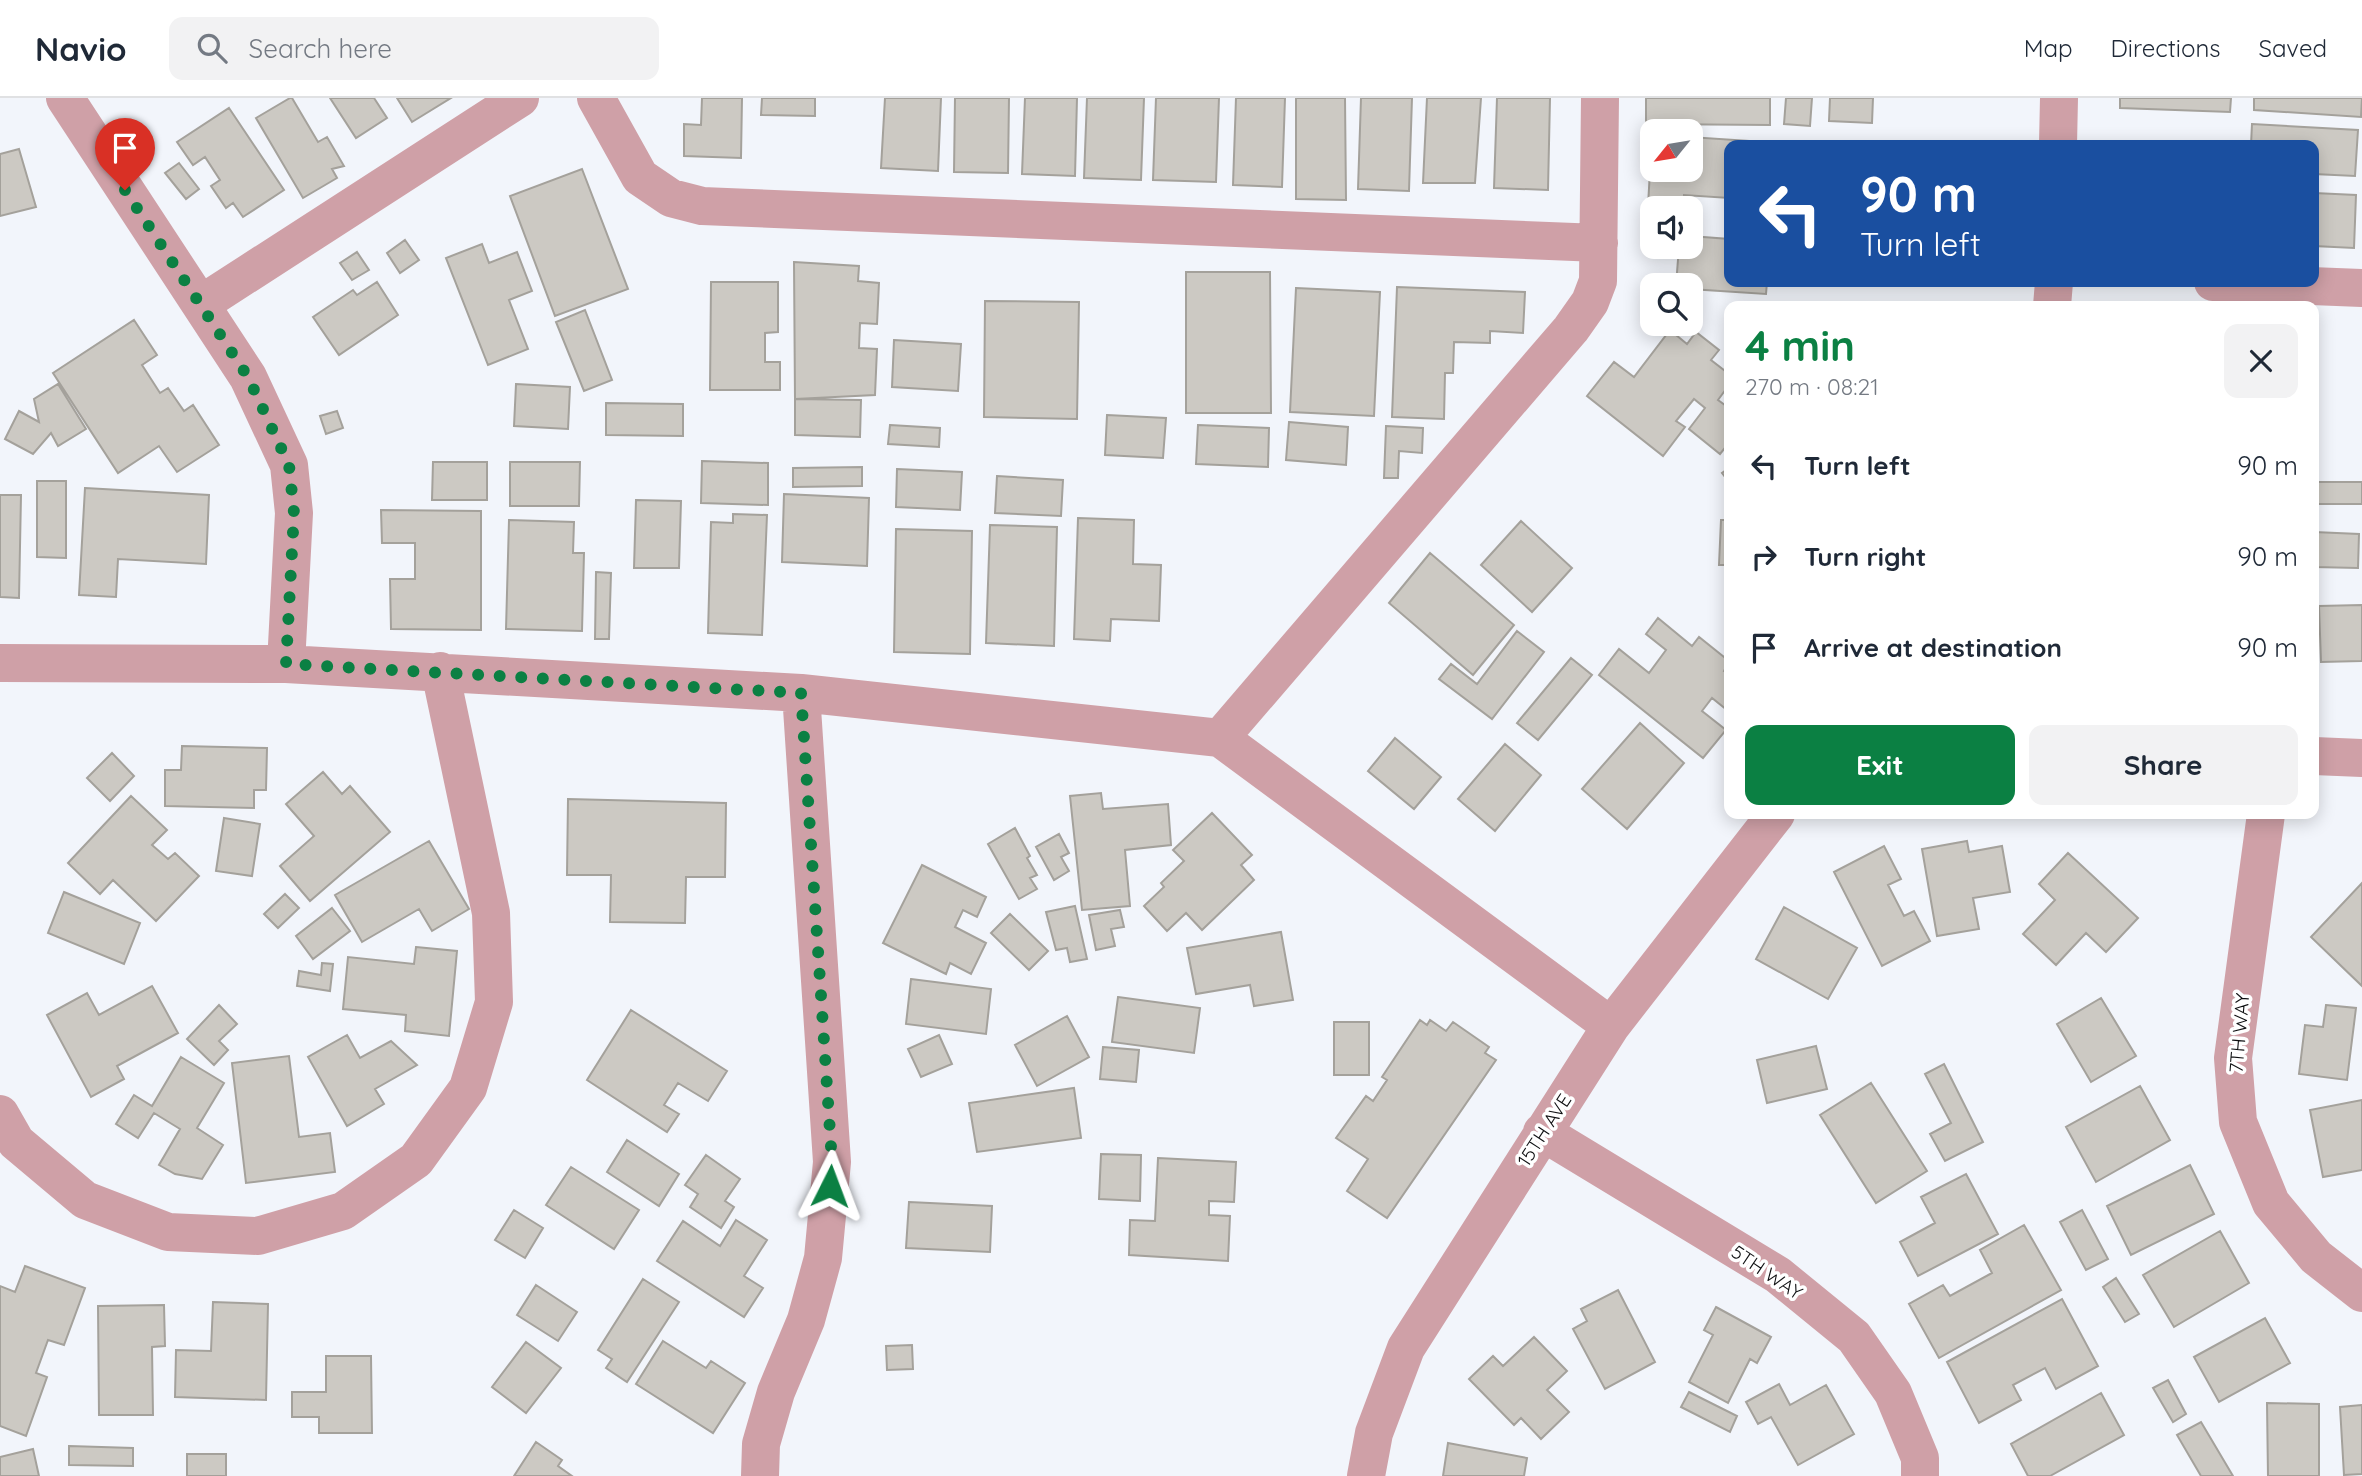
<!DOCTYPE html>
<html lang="en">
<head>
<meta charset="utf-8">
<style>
  body { margin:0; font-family:Quicksand,sans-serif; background:#f2f2f3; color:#1f2937; height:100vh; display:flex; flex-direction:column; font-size:26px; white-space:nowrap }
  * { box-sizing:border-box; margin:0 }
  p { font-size:23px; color:#747a83 }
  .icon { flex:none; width:38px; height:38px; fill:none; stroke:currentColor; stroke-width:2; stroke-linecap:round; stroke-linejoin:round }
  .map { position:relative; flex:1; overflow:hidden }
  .side { position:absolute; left:1724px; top:203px; width:595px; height:518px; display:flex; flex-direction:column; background:#fff; border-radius:14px; box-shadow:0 4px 18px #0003 }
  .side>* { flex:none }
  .banner { position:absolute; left:1724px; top:42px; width:595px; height:147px; border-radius:14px; box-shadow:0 4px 18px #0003; background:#1a4fa0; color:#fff; overflow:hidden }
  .needle { width:46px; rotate:240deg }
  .fabs { position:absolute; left:1640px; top:21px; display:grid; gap:14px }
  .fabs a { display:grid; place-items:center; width:63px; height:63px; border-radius:14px; background:#fff; box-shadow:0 4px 18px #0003; font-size:35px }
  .pin { position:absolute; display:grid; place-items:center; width:60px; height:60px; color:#fff; margin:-72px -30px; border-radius:50% 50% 50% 0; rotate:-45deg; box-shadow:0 0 7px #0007 }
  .pin .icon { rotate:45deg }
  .me { position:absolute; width:77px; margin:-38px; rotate:3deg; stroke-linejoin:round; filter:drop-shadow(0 0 5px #0008) }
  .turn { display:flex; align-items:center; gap:24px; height:147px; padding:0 21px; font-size:32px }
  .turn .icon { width:91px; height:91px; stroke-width:2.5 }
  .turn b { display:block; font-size:49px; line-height:60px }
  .round { display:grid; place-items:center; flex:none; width:74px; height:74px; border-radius:14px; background:#f2f2f3 }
  .headline { display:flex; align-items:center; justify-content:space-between; height:119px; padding:0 21px }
  h1 { font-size:42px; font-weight:700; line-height:52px; color:#0b8043 }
  .primary-button { display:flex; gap:14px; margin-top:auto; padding:14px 21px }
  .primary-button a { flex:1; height:80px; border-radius:14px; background:#0b8043; color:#fff; font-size:28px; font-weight:700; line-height:80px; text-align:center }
  .primary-button a+a { background:#f2f2f3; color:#1f2937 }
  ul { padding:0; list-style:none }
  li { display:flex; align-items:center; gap:21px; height:91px; padding:0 21px }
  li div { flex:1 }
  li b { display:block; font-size:26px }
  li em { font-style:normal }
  header { display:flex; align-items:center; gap:42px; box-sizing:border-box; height:98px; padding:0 35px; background:#fff; border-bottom:2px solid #e0e1e3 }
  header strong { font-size:33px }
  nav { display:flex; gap:38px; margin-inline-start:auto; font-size:24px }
  .search { width:490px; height:63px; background:#f2f2f3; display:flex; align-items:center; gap:18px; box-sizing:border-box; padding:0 24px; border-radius:14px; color:#747a83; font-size:26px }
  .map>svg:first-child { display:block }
  .building { fill:#ccc9c3; stroke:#a4a19b; stroke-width:2 }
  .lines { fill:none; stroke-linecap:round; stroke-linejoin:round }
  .minor { stroke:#cfa0a7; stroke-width:38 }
  .route { stroke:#0b8043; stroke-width:12; stroke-dasharray:0 21.6 }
  .labels { text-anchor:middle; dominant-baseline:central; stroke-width:7; stroke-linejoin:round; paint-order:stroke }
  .street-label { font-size:19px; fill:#0c0d0f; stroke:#fff }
</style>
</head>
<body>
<header>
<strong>Navio</strong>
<div class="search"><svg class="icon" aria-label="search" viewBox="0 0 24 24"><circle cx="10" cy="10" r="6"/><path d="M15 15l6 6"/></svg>Search here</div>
<nav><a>Map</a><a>Directions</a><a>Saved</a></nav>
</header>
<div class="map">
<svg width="2362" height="1378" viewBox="0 0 2362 1378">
  <rect width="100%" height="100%" fill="#f2f5fb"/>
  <path class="building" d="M290,0H292L318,44L327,39L344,68L332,71L337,80L303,100L256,20Z
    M330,0H374L387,20L356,40Z
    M397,0H451L412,24Z
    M702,0H742L741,60L684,58V26L701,27Z
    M762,0H815V18L761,17Z
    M885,0H941L938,73L881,70Z
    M955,0H1009L1008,75L954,74Z
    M1025,0H1077L1075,78L1022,76Z
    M1087,0H1144L1141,82L1084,80Z
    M1156,0H1219L1216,84L1153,82Z
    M1236,0H1285L1282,89L1233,87Z
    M1296,0H1345L1346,102L1296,101Z
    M1361,0H1412L1409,93L1358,91Z
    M1427,0H1481L1475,85H1423Z
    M1497,0H1550L1548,92L1494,90Z
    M1646,0H1770V27L1646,26Z
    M1786,0H1812L1810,28L1784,26Z
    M1830,0H1873L1872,25L1829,23Z
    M2120,0H2231L2230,14L2120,10Z
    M2254,0H2362L2361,19L2254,12Z
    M229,10L284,92L243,119L233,105L226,110L211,88L220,82L205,59L193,67L177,44Z
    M2252,26L2358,32L2355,78L2314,76V47H2251Z
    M1652,37V72H1690V39L1780,45L1779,47H1729V100L1684,97L1683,110L1648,108Z
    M19,51L36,109L0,118V56Z
    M179,65L199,91L186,101L165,75Z
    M582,71L628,191L555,218L510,98Z
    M2314,95L2356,97L2354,150L2314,148Z
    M1690,138L1729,141V184H1767L1766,196L1690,191V187H1676L1679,149H1690Z
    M405,142L419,162L400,175L387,155Z
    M482,146L489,165L517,154L532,193L509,202L528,251L488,267L446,160Z
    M357,154L369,172L352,182L340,165Z
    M794,164L859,168L858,183L879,185L877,226L860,225L859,250L877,251L875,297L795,301Z
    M1186,174H1270L1271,315H1186Z
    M377,184L398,217L339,257L313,219L353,192L357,197Z
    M711,184H778V234L765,235V264H780V292H710Z
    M1397,189L1525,194L1523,235L1490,233V245L1454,244L1453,275H1445L1444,321L1392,319Z
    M1296,190L1380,194L1374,318L1290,314Z
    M985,203L1079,204L1077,321L984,319Z
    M585,212L612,282L584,293L556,224Z
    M134,222L157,257L142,267L160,295L168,290L184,313L193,307L219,347L177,374L159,348L118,375L53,275Z
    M1670,232L1687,246L1696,234L1719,252L1711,262L1729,276V287L1718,302L1729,310V345L1720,356L1689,331L1705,310L1694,301L1676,323L1685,329L1663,358L1587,298L1614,264L1634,279Z
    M894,242L961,246L958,293L892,289Z
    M58,286L86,331L58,348L51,335L33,356L5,341L19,313L39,324L34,301Z
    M516,286L570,289L568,331L514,328Z
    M795,301L861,302L860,339L795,337Z
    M606,305L683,306V338L606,337Z
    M337,313L343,330L326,336L320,318Z
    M1107,317L1166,320L1163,360L1105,357Z
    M1289,324L1348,329L1346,367L1286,362Z
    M890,327L940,330L939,349L888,346Z
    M1198,327L1269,330L1268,369L1196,366Z
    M1386,328L1423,330L1422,355L1399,353L1398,380H1384Z
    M702,363L768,365V407L701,405Z
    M433,364H487V402H432Z
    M510,364H580L579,408H510Z
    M862,369V388L793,389V370Z
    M1729,370V384L1722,375Z
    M897,371L962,374L960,412L896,409Z
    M997,378L1063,382L1061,418L995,415Z
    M37,383H66V460L37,459Z
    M2314,384H2362V406H2314Z
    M85,390L209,397L206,466L118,461L116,499L79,497Z
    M784,396L869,400L867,468L782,464Z
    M0,397H21L19,500L0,499Z
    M636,402L681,403L679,470H634Z
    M381,412L481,413V532L391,531L390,481H415V445H382Z
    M733,416L767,417L762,537L708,535L711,424L733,425Z
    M1078,420L1134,422L1133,466L1161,467L1159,523L1111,521L1110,543L1074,541Z
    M509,422L574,424L573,455H584L582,533L506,531Z
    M1721,422H1729V467H1719Z
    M1521,423L1572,470L1532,514L1481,467Z
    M990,427L1057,429L1054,548L986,545Z
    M896,431L972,433L970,556L894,554Z
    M2314,434L2359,436L2358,470L2314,469Z
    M1430,455L1514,527L1473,577L1389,505Z
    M596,474L611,475L609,541H595Z
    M2362,507V563L2321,564L2319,508Z
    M1658,520L1692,548L1699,539L1729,563L1724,573L1729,576V609L1727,612L1712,600L1702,613L1726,632L1703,660L1599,577L1619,551L1649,575L1666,552L1646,536Z
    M1517,533L1544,554L1492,621L1439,581L1451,566L1477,586Z
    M1571,560L1592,577L1538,642L1517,625Z
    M1640,625L1684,665L1627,731L1582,691Z
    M1395,640L1441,679L1414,711L1368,673Z
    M1505,646L1541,677L1495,733L1458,701Z
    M182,648L267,650L266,692H254V710L165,708V672H181Z
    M112,655L134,678L110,703L87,680Z
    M323,674L342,696L350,688L390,734L310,803L280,768L314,738L286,706Z
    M1101,695L1103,711L1168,706L1171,747L1125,752L1130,808L1082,812L1070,698Z
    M131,698L167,732L152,747L168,761L175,755L199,778L156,823L113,782L100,796L68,765Z
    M568,701L726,705L725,779H686L685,825L610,824L611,777H567Z
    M1212,715L1252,757L1241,767L1254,782L1202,832L1186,815L1167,833L1144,808L1164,789L1161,785L1184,763L1173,752Z
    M224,720L260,726L252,778L216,773Z
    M1015,730L1030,758L1027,760L1037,777L1030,780L1037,791L1019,801L988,746Z
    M1059,736L1069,755L1061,759L1069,773L1054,782L1036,749Z
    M429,743L469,811L432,833L419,811L362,844L335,797Z
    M1967,743L1969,754L2002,748L2010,794L1973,800L1979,831L1937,838L1922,751Z
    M1884,748L1901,781L1888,787L1904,818L1914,813L1930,843L1882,868L1834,774Z
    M2068,755L2138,820L2106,854L2086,835L2056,867L2023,836L2055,802L2039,786Z
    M922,767L986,799L977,819L963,812L955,829L986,845L971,876L950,865L946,876L883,845Z
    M2362,785V888L2311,839Z
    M64,794L140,825L124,866L48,835Z
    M285,796L299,810L278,830L264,816Z
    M1075,808L1087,861L1070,864L1067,850L1056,852L1046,814Z
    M1784,809L1857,850L1828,901L1756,861Z
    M332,810L350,833L313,861L296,838Z
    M1120,812L1124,829L1111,831L1115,848L1096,852L1089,817Z
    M1010,816L1048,853L1029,872L991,835Z
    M1281,834L1293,902L1254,908L1250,887L1196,896L1187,850Z
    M416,849L457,853L449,938L405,933L406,917L343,911L348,859L414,866Z
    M322,865L333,866L330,893L297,888L299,873L321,877Z
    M911,881L991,891L986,936L906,926Z
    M152,888L178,935L117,968L124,981L91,999L47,917L87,895L99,917Z
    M1118,899L1200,910L1194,955L1112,944Z
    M2101,900L2136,958L2091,984L2057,926Z
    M219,907L237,926L219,943L228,952L214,967L187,941Z
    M2326,907L2356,910L2347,982L2299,976L2305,927L2323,929Z
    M631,912L727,973L708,1003L678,985L664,1007L679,1016L667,1034L587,982Z
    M1067,918L1089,959L1037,988L1015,947Z
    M1420,922L1427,927L1430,922L1446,933L1453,924L1489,949L1485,955L1496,962L1387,1120L1347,1093L1368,1061L1336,1040L1366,998L1373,1003L1387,982L1382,979Z
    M1334,924H1369V977H1334Z
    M347,937L360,960L391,943L417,967L375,991L384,1006L347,1028L308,959Z
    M939,937L952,966L921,979L908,951Z
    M1816,948L1827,991L1767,1005L1757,962Z
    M1103,949L1139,952L1136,984L1100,981Z
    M289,958L299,1039L330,1035L335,1074L246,1085L232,965Z
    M181,959L224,985L197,1030L223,1047L202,1081L175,1076L159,1067L180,1031L154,1015L138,1040L116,1026L134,997L152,1008Z
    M1944,966L1983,1044L1945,1063L1930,1036L1951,1025L1925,976Z
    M1871,985L1927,1073L1876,1105L1820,1017Z
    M2140,988L2170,1042L2096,1084L2066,1029Z
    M1074,990L1081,1040L977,1054L969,1005Z
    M2362,1002V1072L2323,1079L2310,1012Z
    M627,1042L679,1076L659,1108L607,1074Z
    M1101,1056L1141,1057L1140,1103L1099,1101Z
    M706,1057L740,1081L725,1103L734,1109L721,1130L690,1109L698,1096L685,1087Z
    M1158,1060L1236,1064L1234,1104L1209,1103V1117L1230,1118L1228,1163L1129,1157L1130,1122L1155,1123Z
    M2190,1067L2214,1116L2131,1157L2107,1108Z
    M571,1069L639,1112L614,1151L546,1107Z
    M1966,1076L1998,1136L1918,1178L1900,1144L1935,1125L1921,1099Z
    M909,1104L992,1108L990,1154L906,1150Z
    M514,1112L543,1130L525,1160L495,1142Z
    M2082,1112L2108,1161L2086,1172L2060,1124Z
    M736,1122L767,1142L744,1178L763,1190L744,1219L657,1163L683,1123L720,1148Z
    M2024,1127L2061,1192L1939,1260L1909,1206L1943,1187L1950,1198L1992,1175L1980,1152Z
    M2220,1133L2249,1185L2174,1229L2143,1177Z
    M25,1168L85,1190L64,1247L48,1242L36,1275L47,1279L26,1338L0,1328V1188L15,1194Z
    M2116,1180L2139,1216L2125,1224L2103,1189Z
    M643,1181L679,1204L627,1284L606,1270L612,1261L598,1252Z
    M536,1187L577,1214L558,1243L517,1217Z
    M1618,1192L1655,1264L1605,1291L1573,1231L1587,1223L1581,1211Z
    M2062,1201L2098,1268L2056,1291L2045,1270L2013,1287L2021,1302L1979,1325L1947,1264Z
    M213,1204L268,1206L266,1302L175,1299L176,1252L211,1253Z
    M164,1207L165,1248L152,1249L153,1317H99L98,1208Z
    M1716,1209L1771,1239L1757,1265L1750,1261L1728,1305L1689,1284L1713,1237L1704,1232Z
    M2265,1220L2290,1265L2219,1304L2194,1259Z
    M1534,1239L1567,1273L1547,1292L1569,1314L1541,1341L1521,1320L1514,1327L1469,1281L1493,1258L1503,1268Z
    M663,1243L706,1270L711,1263L745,1285L713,1335L636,1286Z
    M526,1244L561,1270L526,1315L492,1289Z
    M912,1247L913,1271L887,1272L886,1248Z
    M326,1258H371L372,1335H319V1319H292V1294H326Z
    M2168,1282L2186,1316L2173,1324L2153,1290Z
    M1779,1286L1790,1307L1826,1287L1854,1336L1798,1367L1771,1319L1758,1326L1746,1304Z
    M1689,1294L1737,1318L1730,1334L1681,1309Z
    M2101,1295L2124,1337L2050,1378H2028L2011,1346Z
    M2267,1305L2319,1306V1378H2268Z
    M2362,1307V1376L2344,1377L2340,1309Z
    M2201,1324L2233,1378H2201L2177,1337Z
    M536,1344L562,1362L558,1368L572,1378H514Z
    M1448,1345L1527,1360L1524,1378H1443Z
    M69,1348L133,1350V1368L69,1367Z
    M33,1351L39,1378H0V1359Z
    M187,1356H226V1378H187Z"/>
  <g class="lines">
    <path class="minor" d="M65,0L248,279L289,367L294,415L286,566
      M596,0L640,79L671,100L702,108L1599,145
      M2058,47L2059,0
      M2213,184L2362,190
      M201,206L520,0
      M2052,208L2054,184
      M0,565L286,566L801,595L1220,640L1611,928
      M1220,640L1571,231L1590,204L1598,183L1600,0
      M2314,658L2362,660
      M2266,716L2233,960L2238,1024L2271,1105L2316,1159L2362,1195
      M0,1016L16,1044L85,1102L168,1134L258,1138L343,1113L416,1062L468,990L494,904L491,815L440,573
      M1542,1034L1778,1177L1854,1239L1893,1295L1920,1360V1378
      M760,1378L761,1346L776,1294L806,1222L823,1160L832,1064L801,595
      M1366,1378L1374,1335L1406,1250L1611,928L1776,716"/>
  </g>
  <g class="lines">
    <path class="route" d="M125,92L248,279L289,367L294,415L286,566L801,595L832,1064L830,1088"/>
  </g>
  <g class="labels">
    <g class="street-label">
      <text transform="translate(2239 935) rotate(-85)">7TH WAY</text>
      <text transform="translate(1544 1032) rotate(-57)">15TH AVE</text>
      <text transform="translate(1767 1174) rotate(34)">5TH WAY</text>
    </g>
  </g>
</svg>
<div class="fabs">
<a><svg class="needle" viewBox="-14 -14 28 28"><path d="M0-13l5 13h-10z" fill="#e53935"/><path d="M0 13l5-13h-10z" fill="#747a83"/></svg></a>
<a><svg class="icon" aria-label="sound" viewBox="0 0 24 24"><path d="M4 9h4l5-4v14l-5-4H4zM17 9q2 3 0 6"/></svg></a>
<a><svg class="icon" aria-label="search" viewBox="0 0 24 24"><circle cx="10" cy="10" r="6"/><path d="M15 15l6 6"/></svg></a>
</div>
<div class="pin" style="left:125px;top:92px;background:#d93025"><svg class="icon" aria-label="arrive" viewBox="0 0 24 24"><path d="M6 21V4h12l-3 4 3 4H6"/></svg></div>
<svg class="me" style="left:830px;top:1088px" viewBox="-20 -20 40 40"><path d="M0-17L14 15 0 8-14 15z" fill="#0b8043" stroke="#fff" stroke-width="4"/></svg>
<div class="banner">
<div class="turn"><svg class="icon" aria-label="left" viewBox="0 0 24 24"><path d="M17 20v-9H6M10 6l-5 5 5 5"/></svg><div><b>90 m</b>Turn left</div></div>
</div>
<section class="side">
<div class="headline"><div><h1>4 min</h1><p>270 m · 08:21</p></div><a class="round"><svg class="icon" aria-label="close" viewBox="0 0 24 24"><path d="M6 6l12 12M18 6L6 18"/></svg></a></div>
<ul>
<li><svg class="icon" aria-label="left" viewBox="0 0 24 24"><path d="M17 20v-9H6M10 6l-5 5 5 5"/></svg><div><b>Turn left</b></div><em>90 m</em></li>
<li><svg class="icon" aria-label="right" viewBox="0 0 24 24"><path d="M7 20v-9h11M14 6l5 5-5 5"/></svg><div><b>Turn right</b></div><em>90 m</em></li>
<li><svg class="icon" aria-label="arrive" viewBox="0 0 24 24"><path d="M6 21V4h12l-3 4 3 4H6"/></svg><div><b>Arrive at destination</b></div><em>90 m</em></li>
</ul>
<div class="primary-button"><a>Exit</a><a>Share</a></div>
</section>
</div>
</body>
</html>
